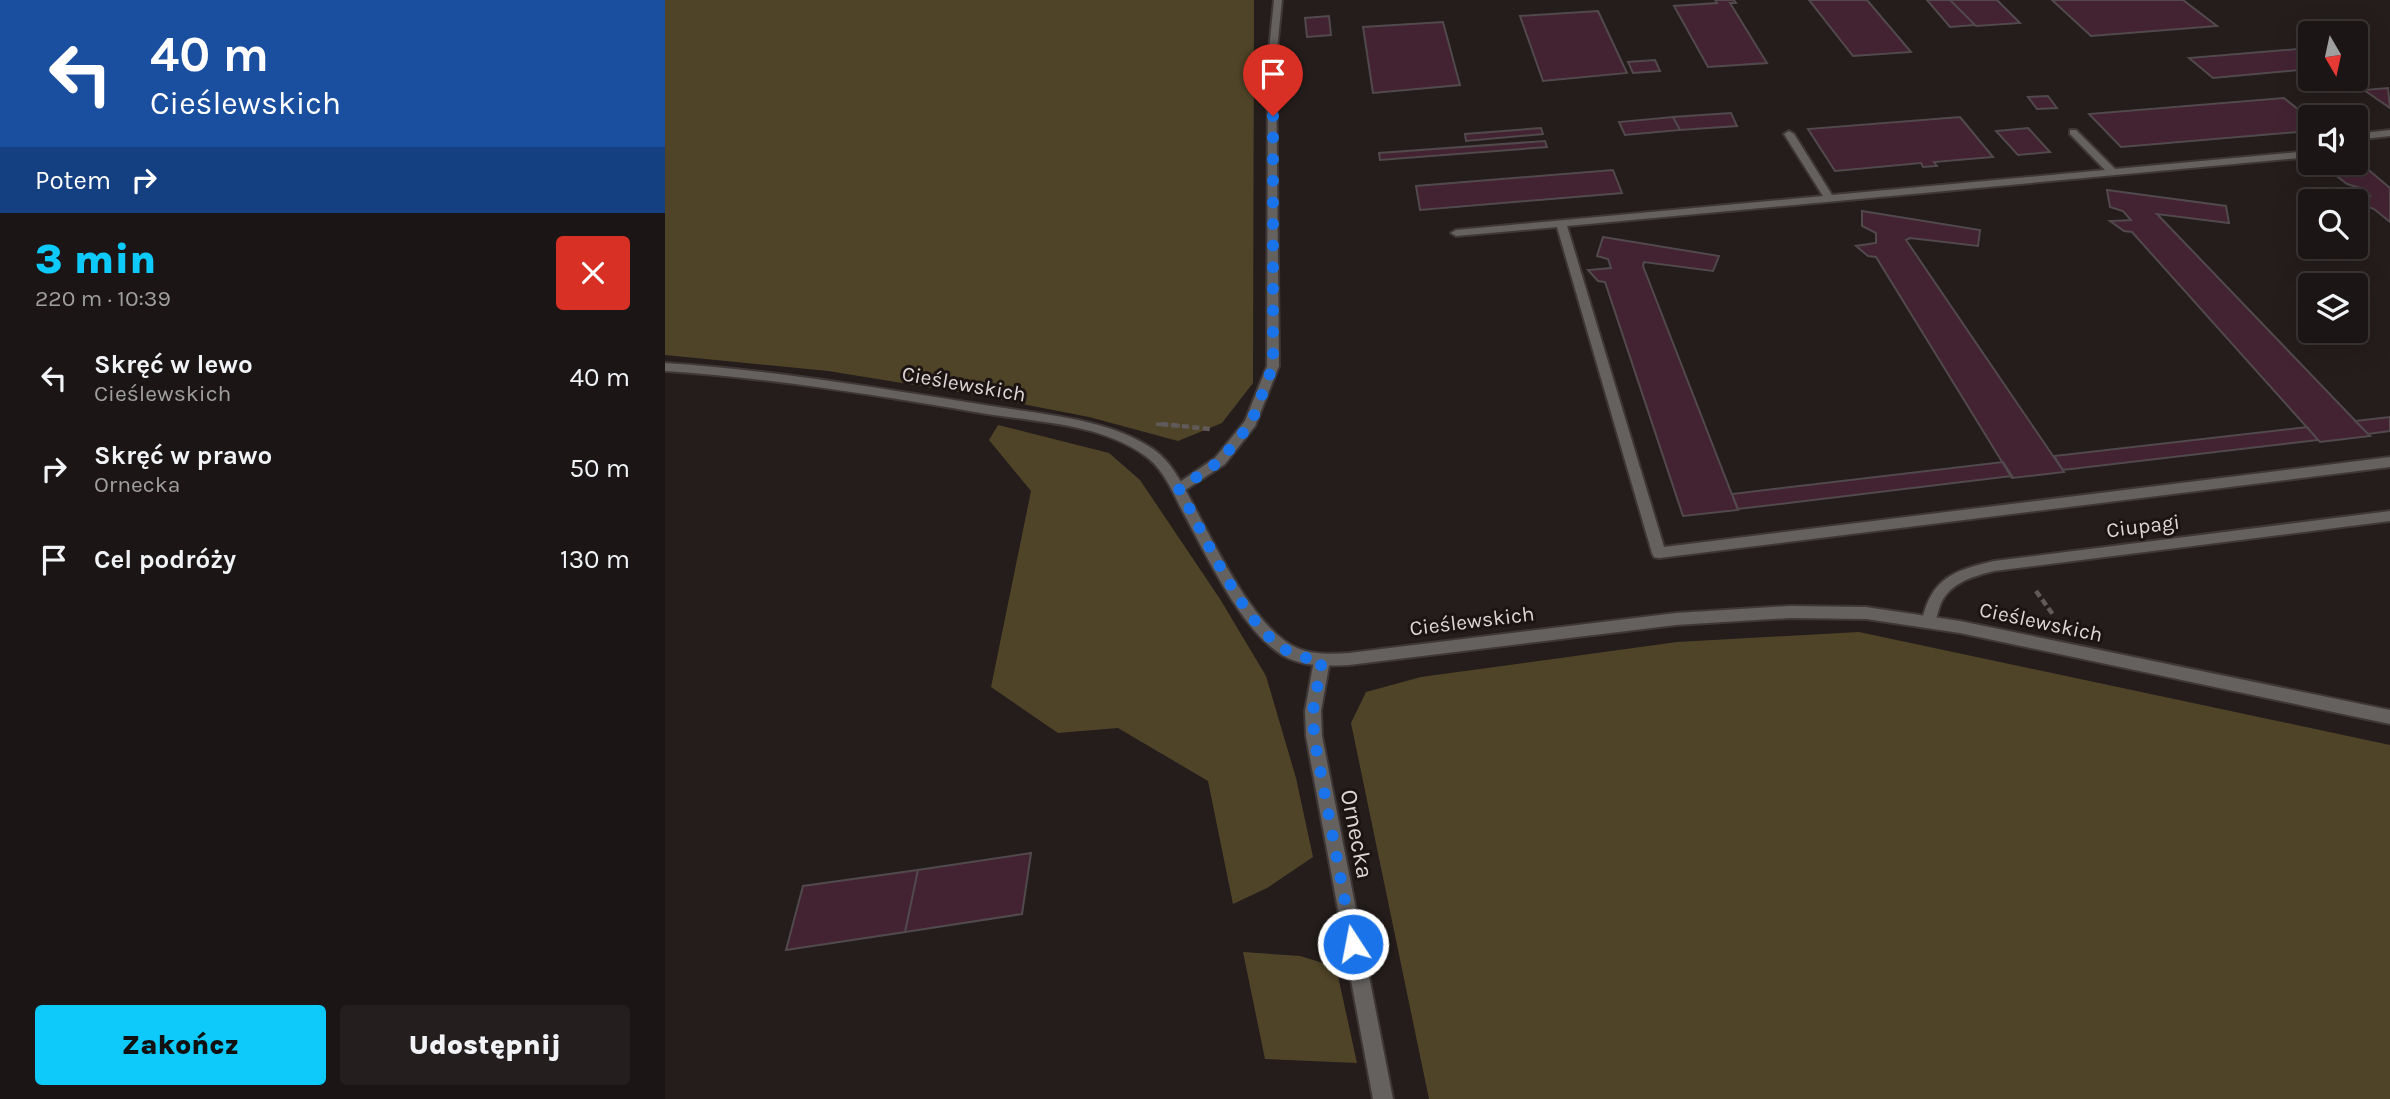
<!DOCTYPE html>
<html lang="pl">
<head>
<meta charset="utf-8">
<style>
  body { margin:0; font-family:Karla,sans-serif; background:#241f1e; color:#f1f3f6; height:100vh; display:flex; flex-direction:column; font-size:26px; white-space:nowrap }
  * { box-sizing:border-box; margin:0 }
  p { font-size:23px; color:#a09fa0 }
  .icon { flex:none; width:38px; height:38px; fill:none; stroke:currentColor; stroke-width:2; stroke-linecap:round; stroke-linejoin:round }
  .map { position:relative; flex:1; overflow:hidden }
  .sheet { display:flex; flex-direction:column; background:#1b1615; width:665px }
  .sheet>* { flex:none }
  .top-card { background:#1a4fa0; color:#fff; overflow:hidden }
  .needle { width:46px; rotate:171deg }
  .fabs { position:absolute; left:1633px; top:21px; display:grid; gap:14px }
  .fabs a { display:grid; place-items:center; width:70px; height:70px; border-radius:7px; background:#1b1615; box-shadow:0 7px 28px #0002,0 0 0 2px #393534; font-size:35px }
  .pin { position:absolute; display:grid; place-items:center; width:60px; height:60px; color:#fff; margin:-72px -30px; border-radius:50% 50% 50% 0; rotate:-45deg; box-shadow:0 0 7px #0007 }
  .pin .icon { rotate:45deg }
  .me { position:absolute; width:77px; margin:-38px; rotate:349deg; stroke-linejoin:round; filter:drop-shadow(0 0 5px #0008) }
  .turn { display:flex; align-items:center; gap:24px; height:147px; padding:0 35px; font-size:32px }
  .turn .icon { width:91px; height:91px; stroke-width:2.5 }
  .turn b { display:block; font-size:49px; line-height:60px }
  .then { display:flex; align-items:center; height:66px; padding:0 35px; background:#0003; gap:14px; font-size:26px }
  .round { display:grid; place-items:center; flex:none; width:74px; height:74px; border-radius:7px; background:#241f1e }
  .head { display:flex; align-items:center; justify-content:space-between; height:119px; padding:0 35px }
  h1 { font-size:42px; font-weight:800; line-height:52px; color:#0dcafa }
  .action { display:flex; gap:14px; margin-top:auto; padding:14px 35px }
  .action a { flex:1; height:80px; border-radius:7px; background:#0dcafa; color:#111; font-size:28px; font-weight:800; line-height:80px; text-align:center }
  .action a+a { background:#241f1e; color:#f1f3f6 }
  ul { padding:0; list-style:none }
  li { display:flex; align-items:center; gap:21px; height:91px; padding:0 35px }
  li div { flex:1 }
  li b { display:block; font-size:26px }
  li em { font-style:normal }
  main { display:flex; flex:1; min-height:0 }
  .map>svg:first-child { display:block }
  .green { fill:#504428 }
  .building { fill:#432332; stroke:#51494c; stroke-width:2 }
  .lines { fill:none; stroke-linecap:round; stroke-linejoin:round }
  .service-casing { stroke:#3e3736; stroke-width:4 }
  .minor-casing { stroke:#3e3736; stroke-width:4 }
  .tertiary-casing { stroke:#3e3736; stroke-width:4 }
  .path-far1 { stroke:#615a5a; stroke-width:3.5; stroke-dasharray:5 2.5; stroke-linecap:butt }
  .path { stroke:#615a5a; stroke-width:4.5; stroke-dasharray:7 3.5; stroke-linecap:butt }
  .service { fill:#64615f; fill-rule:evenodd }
  .minor { fill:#64615f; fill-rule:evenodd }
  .tertiary { fill:#64615f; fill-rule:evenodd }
  .route { stroke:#1a73e8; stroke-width:12; stroke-dasharray:0 21.6 }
  .labels { text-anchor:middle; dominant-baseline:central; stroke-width:6; stroke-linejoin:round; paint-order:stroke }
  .street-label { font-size:21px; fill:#dcd6d6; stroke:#1b1413 }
  .near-street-label { font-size:24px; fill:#dcd6d6; stroke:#1b1413 }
</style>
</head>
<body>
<main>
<section class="sheet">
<div class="top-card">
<div class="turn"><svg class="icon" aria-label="left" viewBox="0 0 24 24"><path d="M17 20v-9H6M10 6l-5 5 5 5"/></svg><div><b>40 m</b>Cieślewskich</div></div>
<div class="then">Potem<svg class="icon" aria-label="right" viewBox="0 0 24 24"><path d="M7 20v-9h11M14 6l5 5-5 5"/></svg></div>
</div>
<div class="head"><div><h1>3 min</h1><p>220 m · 10:39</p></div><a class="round" style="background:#d93025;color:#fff"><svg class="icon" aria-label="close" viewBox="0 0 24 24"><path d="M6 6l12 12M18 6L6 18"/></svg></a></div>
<ul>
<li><svg class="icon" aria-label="left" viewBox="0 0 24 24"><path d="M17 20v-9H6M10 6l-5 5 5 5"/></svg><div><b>Skręć w lewo</b><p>Cieślewskich</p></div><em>40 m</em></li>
<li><svg class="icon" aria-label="right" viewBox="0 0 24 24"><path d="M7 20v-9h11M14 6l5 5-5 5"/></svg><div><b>Skręć w prawo</b><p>Ornecka</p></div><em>50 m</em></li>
<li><svg class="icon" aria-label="arrive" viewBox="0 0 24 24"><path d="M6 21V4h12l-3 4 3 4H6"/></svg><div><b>Cel podróży</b></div><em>130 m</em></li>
</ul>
<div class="action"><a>Zakończ</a><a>Udostępnij</a></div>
</section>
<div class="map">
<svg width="1725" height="1099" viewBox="0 0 1725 1099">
  <rect width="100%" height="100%" fill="#241d1c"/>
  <path class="green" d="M0,0H589L588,383L557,423L513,441L424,417L311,395L163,371L0,355Z
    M333,425L444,453L475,480L555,599L601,676L631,778L648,857L602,888L568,904L543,781L453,728L393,733L326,687L366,491L324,440Z
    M1194,632L1725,745V1099H764L686,723L701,692L756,677L1012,642Z
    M578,952L635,956L671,967L692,1063L600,1059Z"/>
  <path class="building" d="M1050,0H1069L1071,3H1065L1102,63L1043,67L1009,6L1052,3Z
    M1144,0H1202L1246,52L1188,56Z
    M1262,0H1285L1310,25L1285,27Z
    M1285,0H1332L1355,23L1311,26Z
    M1387,0H1518L1552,26L1426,36Z
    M933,11L962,73L878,81L855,16Z
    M664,16L666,35L642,37L640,18Z
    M778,22L795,85L708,93L698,27Z
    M1645,48V69L1548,78L1524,58Z
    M990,60L995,71L968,73L963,62Z
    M1723,88L1725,108L1699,90Z
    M1383,96L1392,108L1372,109L1363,97Z
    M1619,98L1645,119V131L1456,147L1424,114Z
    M1066,113L1072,126L1015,130L1008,117Z
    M1008,117L1015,130L960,135L954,122Z
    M1295,117L1328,157L1269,162L1272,166L1258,167L1256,163L1170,171L1143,129Z
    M876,128L878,134L801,141L800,134Z
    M1363,128L1365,130L1385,152L1353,155L1331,131Z
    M880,141L882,147L715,160L714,153Z
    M1699,166L1725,188V222L1709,209L1687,200L1705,196L1695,188L1682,184L1664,170Z
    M948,170L957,193L755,210L751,186Z
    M1442,190L1561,206L1564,223L1492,214L1705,436L1655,442L1467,232L1459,231L1445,221L1466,220L1458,211L1445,207Z
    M1197,211L1315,230L1313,246L1245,238L1241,240L1399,472L1347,478L1211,257L1203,256L1191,246L1211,243V233L1197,226Z
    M938,237L1054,256L1048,271L979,262L978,266L1073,510L1018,516L940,282L933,281L923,270L946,268L943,259L932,256Z
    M1725,417V431L1703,434L1690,421Z
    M1642,427L1653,440L1398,470L1389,456Z
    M1338,462L1347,476L1073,509L1067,494Z
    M366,853L357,914L240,932L253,870Z
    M253,870L240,932L121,950L138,886Z"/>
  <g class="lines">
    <defs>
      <path id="service" d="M1405,130H1411L1450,169L1645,151V157L902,226L999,547L1725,457V467L994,558L989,557L987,553L892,227L791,236L786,233L791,230L1158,196L1119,134L1124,131L1129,134L1167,195L1440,170L1405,134Z
        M1725,130V136L1690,140V134Z
        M1725,511V521L1329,571C1309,576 1286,582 1276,603C1273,610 1272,618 1269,625H1259L1257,621C1266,578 1290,570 1329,561Z"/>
      <path id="minor" d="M609,0H617L611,60L614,366L590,426L560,464L514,494L507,489L509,486L550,458L580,421L602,366L603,60Z
        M657,654L662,656L665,660L656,711L657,736L728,1099H708L641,736L640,711L649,660L652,656Z"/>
      <path id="tertiary" d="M0,363C108,370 213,388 320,405C373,414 443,418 488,449C507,462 517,484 528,504C549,544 590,630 632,648C648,655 667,654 684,653L1011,613L1125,606L1201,607L1295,621L1725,710V724L1295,633L1201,619L1125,618L1011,625L684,665C662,666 637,667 617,655C575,629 541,554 518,512C507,491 499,469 479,455C434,423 369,422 316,413C211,395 106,378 0,371Z"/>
    </defs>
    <use href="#service" class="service-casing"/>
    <use href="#minor" class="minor-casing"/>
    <use href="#tertiary" class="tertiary-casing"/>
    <path class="path-far1" d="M491,424L515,426"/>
    <path class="path" d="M496,424L545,429
      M1371,591L1389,616"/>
    <use href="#service" class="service"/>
    <use href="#minor" class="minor"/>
    <use href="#tertiary" class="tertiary"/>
  </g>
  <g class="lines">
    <path class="route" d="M608,116V366L586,423L555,461L514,489C538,532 579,626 621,650C632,657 645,659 657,660L648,711L649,737L688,944"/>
  </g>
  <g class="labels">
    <g class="street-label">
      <text transform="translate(299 384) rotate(10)">Cieślewskich</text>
      <text transform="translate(1478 526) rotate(-7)">Ciupagi</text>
      <text transform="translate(807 621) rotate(-7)">Cieślewskich</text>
      <text transform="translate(1376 622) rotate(12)">Cieślewskich</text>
    </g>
    <g class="near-street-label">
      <text transform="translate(692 834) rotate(79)">Ornecka</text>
    </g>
  </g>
</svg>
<div class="fabs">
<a><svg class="needle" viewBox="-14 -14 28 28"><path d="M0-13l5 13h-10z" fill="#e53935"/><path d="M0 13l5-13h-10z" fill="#a09fa0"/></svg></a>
<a><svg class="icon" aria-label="sound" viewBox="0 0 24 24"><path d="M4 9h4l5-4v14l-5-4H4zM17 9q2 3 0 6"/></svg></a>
<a><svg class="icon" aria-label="search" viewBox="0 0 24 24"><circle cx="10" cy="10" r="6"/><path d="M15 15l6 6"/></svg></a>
<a><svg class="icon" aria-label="layers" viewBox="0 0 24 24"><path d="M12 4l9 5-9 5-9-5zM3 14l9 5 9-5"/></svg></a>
</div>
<div class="pin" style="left:608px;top:116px;background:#d93025"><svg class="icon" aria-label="arrive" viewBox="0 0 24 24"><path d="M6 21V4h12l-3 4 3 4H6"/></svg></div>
<svg class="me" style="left:688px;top:944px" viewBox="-20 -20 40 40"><circle r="17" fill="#1a73e8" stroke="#fff" stroke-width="3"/><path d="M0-11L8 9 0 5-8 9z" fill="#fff"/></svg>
</div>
</main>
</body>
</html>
